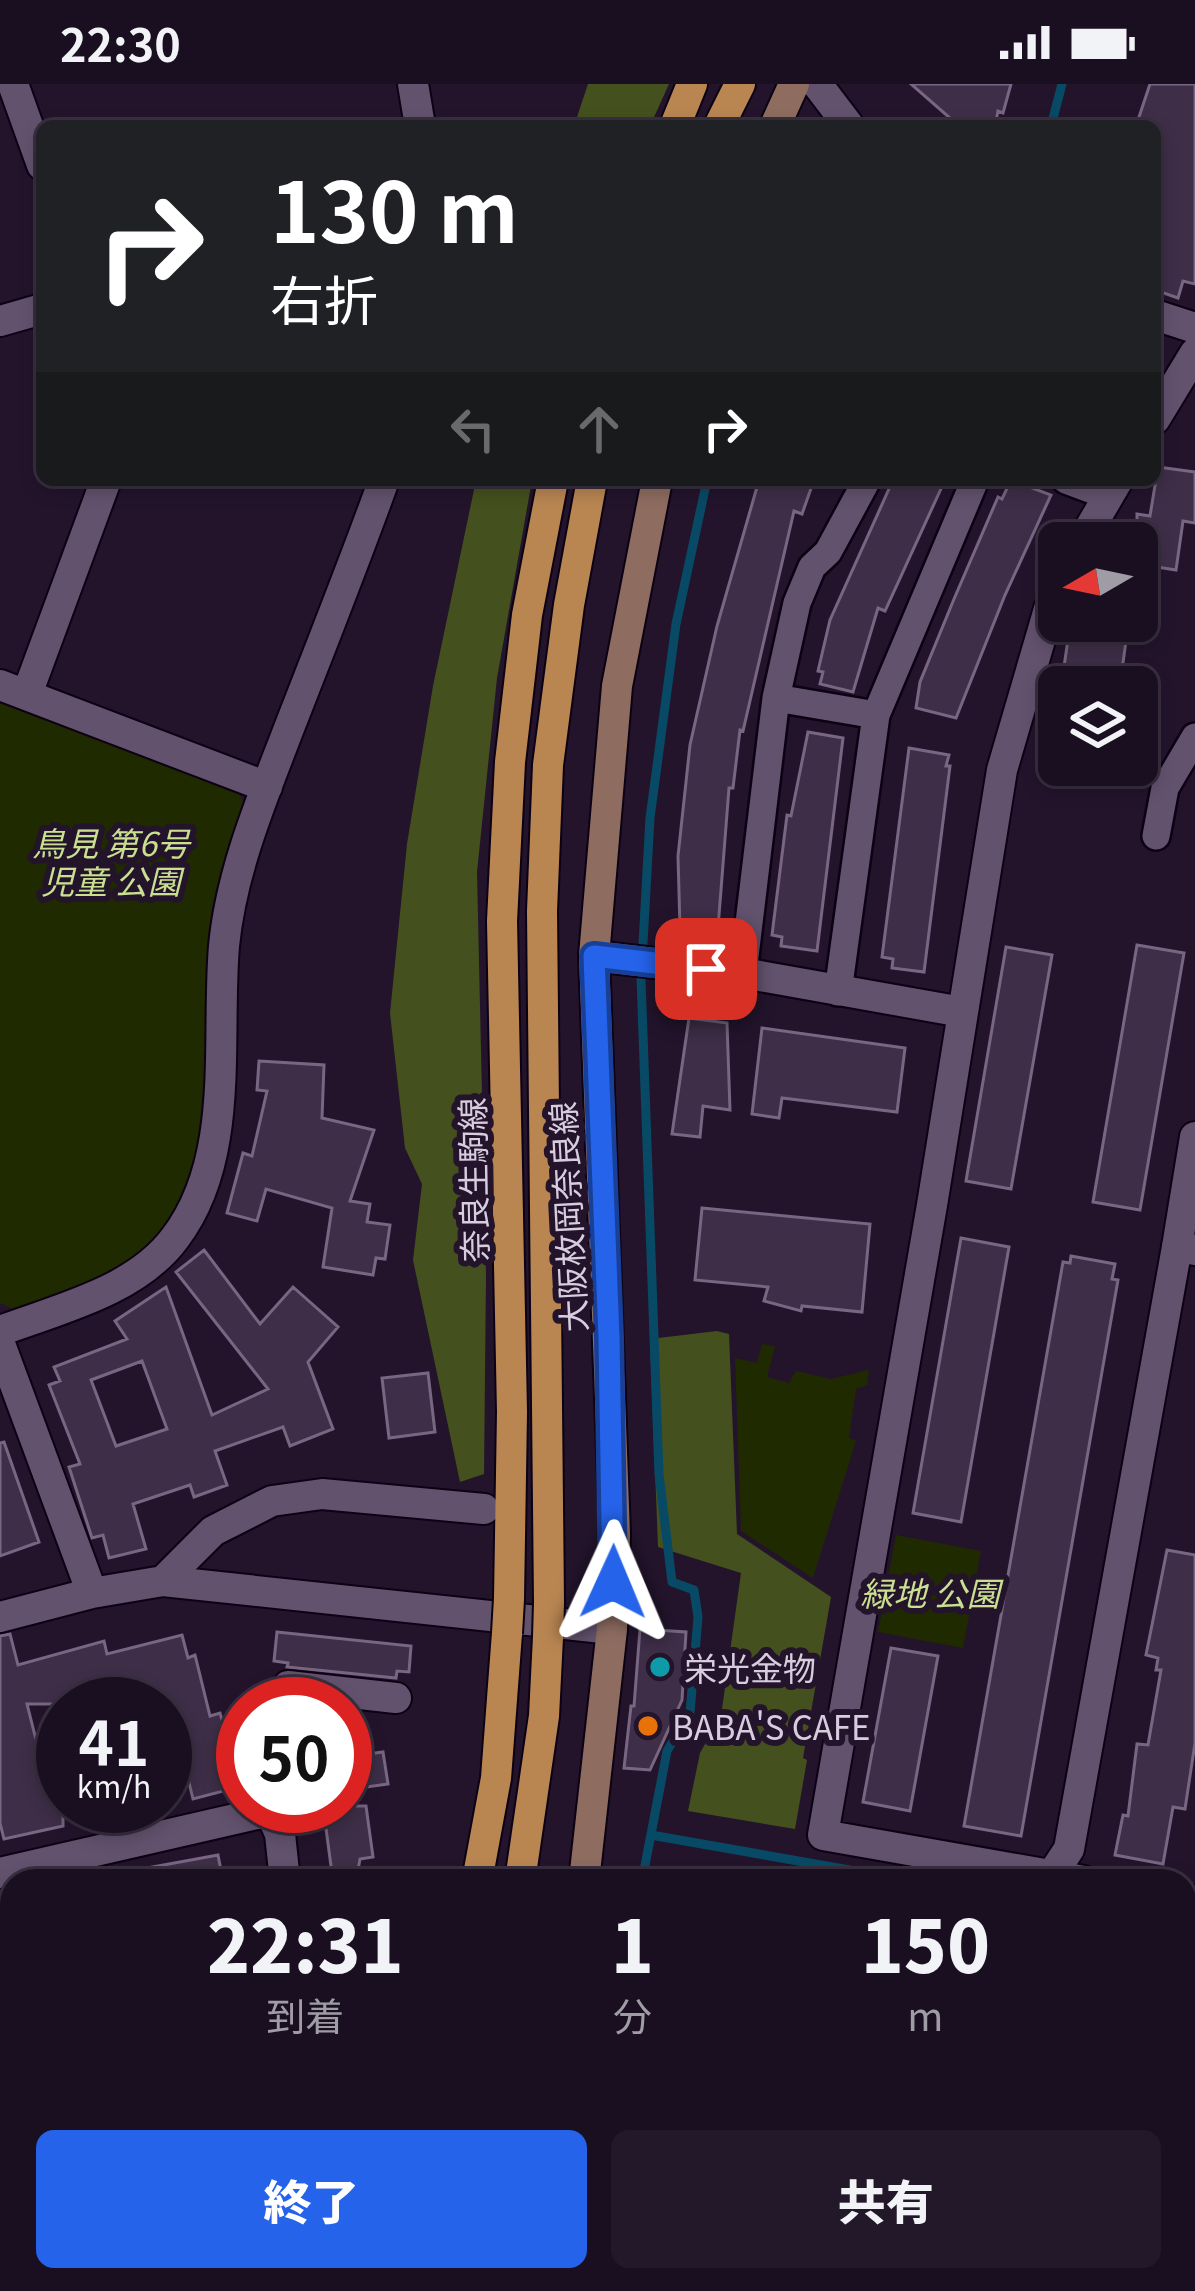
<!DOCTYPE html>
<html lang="ja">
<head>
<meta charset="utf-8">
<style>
  body { margin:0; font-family:Georgia,"Noto Sans JP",serif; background:#23182a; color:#f1f3f6; height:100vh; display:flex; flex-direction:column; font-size:45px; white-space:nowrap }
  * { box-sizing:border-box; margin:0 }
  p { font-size:39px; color:#9f9ca5 }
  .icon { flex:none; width:66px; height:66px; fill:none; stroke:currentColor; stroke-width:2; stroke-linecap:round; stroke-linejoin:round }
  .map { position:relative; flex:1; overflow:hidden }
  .drawer { position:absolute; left:0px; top:1785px; width:1197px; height:423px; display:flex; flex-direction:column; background:#1a0f21; border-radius:36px 36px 0 0; box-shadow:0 6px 18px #0003,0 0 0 3px #382f3f }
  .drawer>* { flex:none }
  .banner { position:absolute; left:36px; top:36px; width:1125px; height:366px; border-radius:18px; box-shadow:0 6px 18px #0003,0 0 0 3px #382f3f; background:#202124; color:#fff; overflow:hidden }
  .needle { width:78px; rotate:261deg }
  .fabs { position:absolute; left:1038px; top:438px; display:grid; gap:24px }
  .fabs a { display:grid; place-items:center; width:120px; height:120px; border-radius:18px; background:#1a0f21; box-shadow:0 6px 18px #0003,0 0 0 3px #382f3f; font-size:60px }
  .speed { position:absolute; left:36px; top:1593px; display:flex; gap:24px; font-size:60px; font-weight:700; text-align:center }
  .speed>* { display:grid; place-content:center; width:156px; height:156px; border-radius:50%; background:#1a0f21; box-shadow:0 6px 18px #0003,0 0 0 3px #382f3f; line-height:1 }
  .speed small { font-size:30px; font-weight:400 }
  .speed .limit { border:18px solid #d22; background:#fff; color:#111 }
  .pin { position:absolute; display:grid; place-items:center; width:102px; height:102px; color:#fff; margin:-51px; border-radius:24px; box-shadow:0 6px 18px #0006 }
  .me { position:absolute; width:132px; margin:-66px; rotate:1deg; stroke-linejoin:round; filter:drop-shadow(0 0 9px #0008) }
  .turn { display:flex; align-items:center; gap:42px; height:252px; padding:0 36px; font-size:54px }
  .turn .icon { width:156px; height:156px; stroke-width:2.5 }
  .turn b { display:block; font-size:84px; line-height:102px }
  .lanes { display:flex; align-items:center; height:114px; padding:0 36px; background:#0003; justify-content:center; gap:60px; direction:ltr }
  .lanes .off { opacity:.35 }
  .eta { display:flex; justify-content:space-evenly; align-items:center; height:204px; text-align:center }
  .eta b { font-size:72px; font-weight:800; line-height:84px }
  .button { display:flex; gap:24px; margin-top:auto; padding:24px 36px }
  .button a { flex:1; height:138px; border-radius:18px; background:#2563eb; color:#fff; font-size:48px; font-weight:800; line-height:138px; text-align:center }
  .button a+a { background:#23182a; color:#f1f3f6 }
  .status { display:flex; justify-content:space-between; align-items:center; height:84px; padding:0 60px; background:#1a0f21; direction:ltr }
  .status svg { height:33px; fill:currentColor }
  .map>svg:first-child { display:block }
  .green { fill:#202a00 }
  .forest { fill:#44511e }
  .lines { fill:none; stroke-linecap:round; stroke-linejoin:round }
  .stream { stroke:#084a65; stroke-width:9 }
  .building { fill:#3e2e48; stroke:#786683; stroke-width:3; fill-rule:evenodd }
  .pedestrian-casing { stroke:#0c0214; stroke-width:32 }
  .minor-casing { stroke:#0c0214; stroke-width:34 }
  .tertiary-casing { stroke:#0c0214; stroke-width:34 }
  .secondary-casing { stroke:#0c0214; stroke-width:34 }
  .primary-casing { stroke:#0c0214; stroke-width:34 }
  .pedestrian { stroke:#63526e; stroke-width:27 }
  .minor { stroke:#63526e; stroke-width:30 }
  .tertiary { stroke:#63526e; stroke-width:30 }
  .secondary { stroke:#8e6c60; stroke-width:30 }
  .primary { stroke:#b98652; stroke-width:30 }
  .primary-bridge-casing { stroke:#0c0214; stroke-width:34; stroke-linecap:butt }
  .primary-bridge { stroke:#b98652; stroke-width:30 }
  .route-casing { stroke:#184099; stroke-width:30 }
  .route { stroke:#2563eb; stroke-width:21 }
  .culture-dot { fill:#0f9aa8; stroke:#23142c; stroke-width:4.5 }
  .food-dot { fill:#e8710a; stroke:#23142c; stroke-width:4.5 }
  .labels { text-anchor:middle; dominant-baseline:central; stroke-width:12; stroke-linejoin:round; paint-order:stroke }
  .park-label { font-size:33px; font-style:italic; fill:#cae091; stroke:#23142c }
  .street-label { font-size:33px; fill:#d7cdde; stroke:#23142c }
  .poi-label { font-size:33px; fill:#d7cdde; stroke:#23142c; text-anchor:start }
</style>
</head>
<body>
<div class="status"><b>22:30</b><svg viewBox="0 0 49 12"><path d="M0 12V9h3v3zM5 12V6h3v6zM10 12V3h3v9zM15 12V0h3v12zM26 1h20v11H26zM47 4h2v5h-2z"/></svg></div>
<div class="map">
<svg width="1195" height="2207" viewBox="0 0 1195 2207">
  <rect width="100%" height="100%" fill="#23142c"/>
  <path class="green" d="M0,616L238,707L244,721C231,758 216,796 211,836C200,921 220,1076 165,1142C126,1190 70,1206 15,1226L0,1219Z
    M762,1260L775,1262L767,1293L789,1299L796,1287L831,1295L869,1286L867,1301L856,1305L849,1354L856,1357L813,1494L741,1447L735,1274L757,1279Z
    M896,1451L981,1467L963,1564L878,1548Z"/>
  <path class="forest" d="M588,0H669L650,42H574Z
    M476,396H532L497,594L477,788L486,1191L484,1390L460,1398L413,1176L422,1100L405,1064L390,929L407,760L433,602Z
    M717,1247L729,1250L737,1450L831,1513L803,1674L807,1676L795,1745L688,1727L700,1669L721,1632L741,1489L658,1463L650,1255Z"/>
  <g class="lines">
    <path class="stream" d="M1051,42L1062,0
      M651,1751L912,1797
      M642,1797L667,1667L690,1629L698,1533L694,1506L672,1498L659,1390L641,895L650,734L676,540L707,396
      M587,2207L589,2196"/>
  </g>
  <path class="building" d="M911,0H1011L1003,29L998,27L995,42H959Z
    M1150,0H1195V200L1183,197L1178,214L1155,206V42H1136Z
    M1158,383L1195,388V439L1183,437L1176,486L1137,480V430L1150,432Z
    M759,396H814L802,430L794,427L743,647L740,646L733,704H729L718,844H680L678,772L690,661L717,542Z
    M893,396H945L885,527L878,524L853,608L820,600L823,588L818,587L830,536Z
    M1011,396L1051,411L1005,511L956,634L916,624L920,598L954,515L998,413L1002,415Z
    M1070,542L1127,550L1121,593L1113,591L1111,603H1061Z
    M808,648L843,654L817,867L781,862L782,853L772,851L787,731L791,732Z
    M909,664L949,671L946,682H950L924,888L892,884L893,875L882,873Z
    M1137,861L1184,869L1140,1126L1093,1118Z
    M1006,863L1052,871L1011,1105L966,1097Z
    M689,934L727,939L730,1026L703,1022L700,1053L672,1050Z
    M762,944L905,964L897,1028L782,1014L779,1034L752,1030Z
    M259,977L324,981L322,1034L374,1046L350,1117L370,1120L367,1138L390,1141L385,1175L376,1174L373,1191L323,1183L332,1124L266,1105L257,1137L227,1129L243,1069L252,1072L267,1007L257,1006Z
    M702,1124L870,1140L862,1228L802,1222L801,1227L764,1217L768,1203L695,1196Z
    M961,1154L1009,1163L961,1438L913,1429Z
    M204,1166L260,1240L293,1203L338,1243L308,1278L333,1345L290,1362L283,1343L215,1367L227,1401L194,1413L190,1401L133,1420L146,1465L109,1474L103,1451L92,1454L69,1383L80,1380L49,1301L60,1297L54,1283L127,1255L115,1237L166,1203L212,1331L268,1305L176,1188ZM142,1277L167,1345L116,1362L91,1296Z
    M1071,1172L1115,1180L1112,1195L1118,1196L1021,1752L964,1742L1063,1178L1070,1179Z
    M428,1289L435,1348L389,1354L382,1294Z
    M4,1358L39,1458L0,1472V1359Z
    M1167,1466L1195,1471V1659L1185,1725L1173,1723L1163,1780L1115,1771L1123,1731L1128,1732L1137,1660L1148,1661L1161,1586H1156L1158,1574L1146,1571Z
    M640,1545L686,1548L682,1616L650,1686L624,1684L631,1622H634Z
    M277,1548L411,1562L409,1588L397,1587L396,1594L287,1583L288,1579L274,1577Z
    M10,1550L18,1581L104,1557L107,1570L182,1551L188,1574L195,1571L210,1632L220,1629L224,1643L233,1641L243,1682L235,1685L239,1703L193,1715L169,1616L151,1620H27L51,1715L63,1712V1742L4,1755L0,1739V1552Z
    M891,1564L938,1572L910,1727L863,1718Z
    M383,1668L388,1700L345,1706V1673Z
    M323,1722H366L373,1773L360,1775L356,1797H333Z
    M218,1771L223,1797H148L147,1784Z"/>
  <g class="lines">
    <defs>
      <path id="pedestrian" d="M1066,396L1109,412
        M776,614L876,631
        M1156,752L1165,704L1195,653
        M743,889L776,614L797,519L812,483L828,468L867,396
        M838,908L876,631L975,396"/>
      <path id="minor" d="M13,0L42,81
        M413,0L420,42
        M817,0L849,42
        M1155,231L1195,244
        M0,237L42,225
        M1155,335L1195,269
        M1081,459L1118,396
        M1059,503L1049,525L1002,686L932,1121L823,1751L1084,1797
        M0,601L267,703
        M27,610L106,396
        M594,872L743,889L962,928
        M1177,1163L1195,1053
        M0,1247C59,1225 136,1207 175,1154C236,1074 216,957 224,862C231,789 260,720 286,652C319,567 353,482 384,396
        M0,1260L92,1509
        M163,1497L213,1447L272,1417L322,1410L484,1425
        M0,1533L92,1509L163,1497L612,1545
        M275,1620L288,1602L396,1614
        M270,1727L280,1750L285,1797
        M0,1789L270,1727L276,1722
        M1185,1815L1195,1817"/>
      <path id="tertiary" d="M1048,1797L1069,1765L1177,1163L1195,1166
        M732,2207L741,2196"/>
      <path id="secondary" d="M775,42L794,0
        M584,1797L612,1545L615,1451L594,872L617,602L657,396
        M509,2207L511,2196"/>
      <path id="primary" d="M675,42L692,0
        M719,42L740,0
        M509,1515L512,1328L502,837L510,678L527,531L553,396
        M549,1519L542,827L548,681L569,521L592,396
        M477,1797L496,1694L507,1549
        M520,1797L544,1632L548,1553
        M370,2207L375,2196
        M426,2207L430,2196"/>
    </defs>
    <use href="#pedestrian" class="pedestrian-casing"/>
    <use href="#minor" class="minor-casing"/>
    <use href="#tertiary" class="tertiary-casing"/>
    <use href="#secondary" class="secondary-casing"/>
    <use href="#primary" class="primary-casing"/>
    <use href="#pedestrian" class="pedestrian"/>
    <use href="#minor" class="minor"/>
    <use href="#tertiary" class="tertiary"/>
    <use href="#secondary" class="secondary"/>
    <use href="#primary" class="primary"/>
    <defs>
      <path id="primary-bridge" d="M507,1549L509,1515
        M548,1553L549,1519"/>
    </defs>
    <use href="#primary-bridge" class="primary-bridge-casing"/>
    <use href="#primary-bridge" class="primary-bridge"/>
  </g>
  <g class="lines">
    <defs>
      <path id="route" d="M613,1498L609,1254L594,872L706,885"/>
    </defs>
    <use href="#route" class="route-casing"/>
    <use href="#route" class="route"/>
  </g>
  <circle class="culture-dot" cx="660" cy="1583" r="12"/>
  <circle class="food-dot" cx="648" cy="1642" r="12"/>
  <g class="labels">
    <g class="park-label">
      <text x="111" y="758">鳥見 第6号<tspan x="111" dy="38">児童 公園</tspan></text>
      <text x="930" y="1508">緑地 公園</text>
    </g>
    <g class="street-label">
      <text transform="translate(472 1096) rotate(-91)">奈良生駒線</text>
      <text transform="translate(567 1133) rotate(-93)">大阪枚岡奈良線</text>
    </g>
    <g class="poi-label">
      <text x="684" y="1583">栄光金物</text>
      <text x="672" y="1642">BABA'S CAFE</text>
    </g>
  </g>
</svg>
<div class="fabs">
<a><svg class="needle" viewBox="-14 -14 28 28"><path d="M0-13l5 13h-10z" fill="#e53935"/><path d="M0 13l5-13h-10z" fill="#9f9ca5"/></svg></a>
<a><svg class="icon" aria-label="layers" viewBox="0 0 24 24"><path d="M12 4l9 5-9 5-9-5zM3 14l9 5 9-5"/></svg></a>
</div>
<div class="speed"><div>41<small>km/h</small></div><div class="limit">50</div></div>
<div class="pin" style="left:706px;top:885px;background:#d93025"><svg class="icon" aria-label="arrive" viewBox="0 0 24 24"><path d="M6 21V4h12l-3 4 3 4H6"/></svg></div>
<svg class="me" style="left:613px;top:1498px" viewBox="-20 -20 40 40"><path d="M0-17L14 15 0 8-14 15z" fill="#2563eb" stroke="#fff" stroke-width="4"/></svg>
<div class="banner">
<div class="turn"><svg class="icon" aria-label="right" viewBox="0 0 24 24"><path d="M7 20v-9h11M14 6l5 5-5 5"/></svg><div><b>130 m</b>右折</div></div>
<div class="lanes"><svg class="icon off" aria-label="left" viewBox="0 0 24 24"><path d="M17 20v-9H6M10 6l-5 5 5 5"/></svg><svg class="icon off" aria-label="ahead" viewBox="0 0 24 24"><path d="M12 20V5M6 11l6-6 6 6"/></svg><svg class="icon" aria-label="right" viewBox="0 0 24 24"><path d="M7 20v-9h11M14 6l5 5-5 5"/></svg></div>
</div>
<section class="drawer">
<div class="eta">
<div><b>22:31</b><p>到着</p></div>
<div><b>1</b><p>分</p></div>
<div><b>150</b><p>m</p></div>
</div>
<div class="button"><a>終了</a><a>共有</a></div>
</section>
</div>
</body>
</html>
